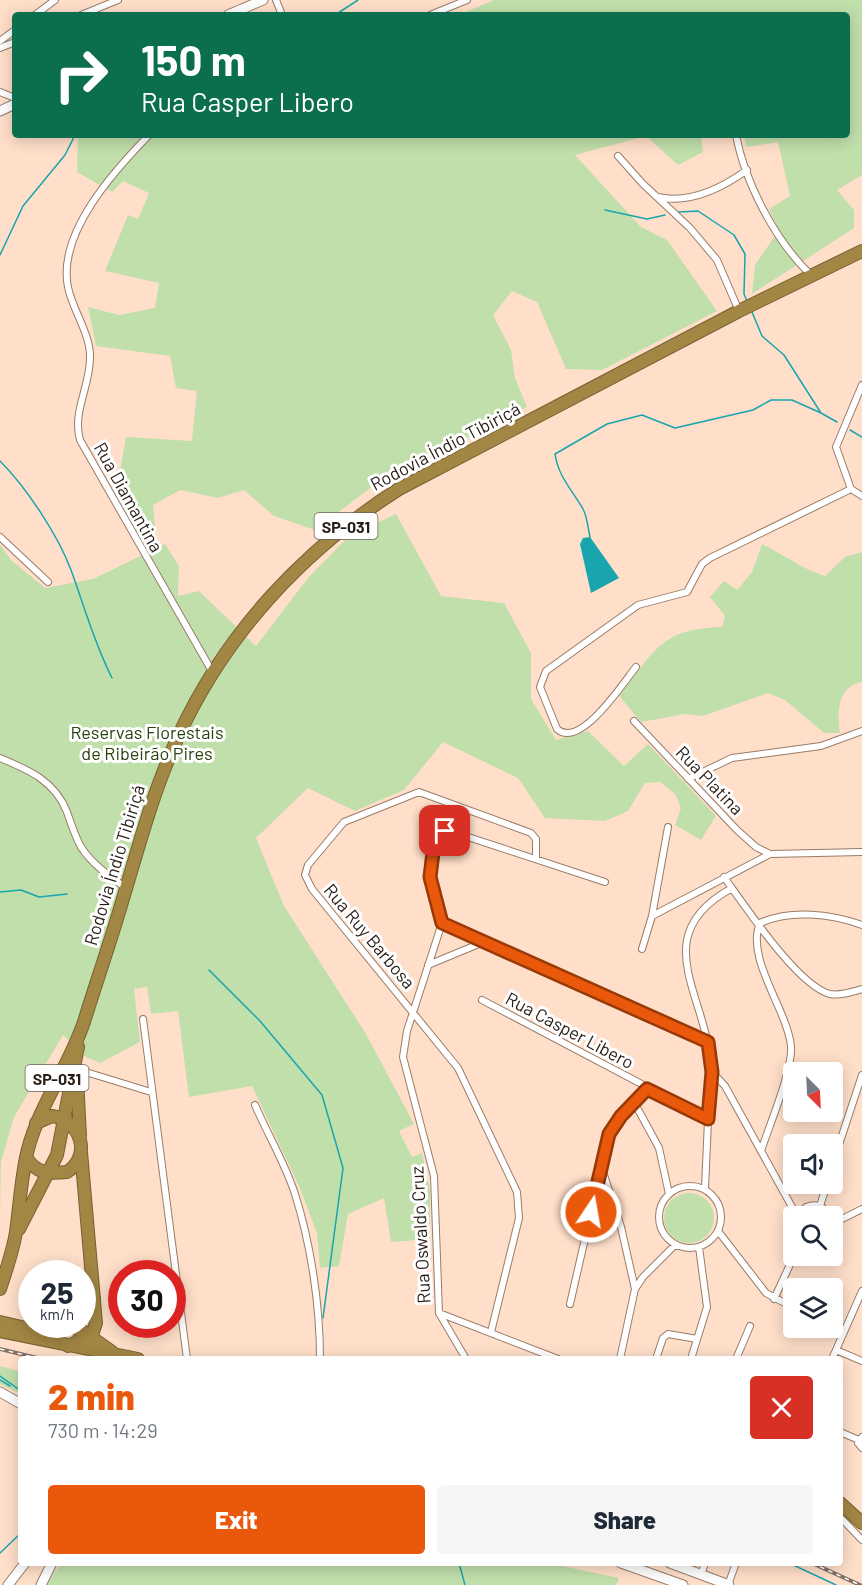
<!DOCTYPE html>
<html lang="en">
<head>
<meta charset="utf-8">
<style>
  body { margin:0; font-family:Barlow,sans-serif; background:#f6f6f7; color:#1f2937; height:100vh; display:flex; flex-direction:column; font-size:22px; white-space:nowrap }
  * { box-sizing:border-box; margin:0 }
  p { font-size:20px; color:#747a83 }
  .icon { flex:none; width:33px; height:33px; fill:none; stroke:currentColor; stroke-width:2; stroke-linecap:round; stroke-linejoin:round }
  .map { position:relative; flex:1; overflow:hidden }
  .sheet { position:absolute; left:18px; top:1356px; width:825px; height:210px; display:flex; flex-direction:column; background:#fff; border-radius:6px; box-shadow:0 3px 15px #0003 }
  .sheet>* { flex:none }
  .hud { position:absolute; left:12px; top:12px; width:838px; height:126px; border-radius:6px; box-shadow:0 3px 15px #0003; background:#0b6e4f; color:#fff; overflow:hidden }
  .needle { width:39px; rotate:156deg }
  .controls { position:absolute; left:783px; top:1062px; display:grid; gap:12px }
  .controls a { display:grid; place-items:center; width:60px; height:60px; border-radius:6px; background:#fff; box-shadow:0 3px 15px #0003; font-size:30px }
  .speed { position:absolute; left:18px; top:1260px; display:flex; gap:12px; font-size:30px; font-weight:700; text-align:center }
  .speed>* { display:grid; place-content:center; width:78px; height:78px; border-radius:50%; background:#fff; box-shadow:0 3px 15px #0003; line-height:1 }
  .speed small { font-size:15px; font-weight:400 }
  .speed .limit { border:9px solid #d22; background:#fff; color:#111 }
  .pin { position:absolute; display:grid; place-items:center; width:51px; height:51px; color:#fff; margin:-26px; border-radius:12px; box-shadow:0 3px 9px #0006 }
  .me { position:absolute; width:66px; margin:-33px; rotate:12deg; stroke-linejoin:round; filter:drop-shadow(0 0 4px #0008) }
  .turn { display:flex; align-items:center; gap:21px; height:126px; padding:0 30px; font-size:27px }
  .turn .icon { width:78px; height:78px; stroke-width:2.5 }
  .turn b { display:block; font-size:42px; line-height:51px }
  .round { display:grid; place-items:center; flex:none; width:63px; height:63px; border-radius:6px; background:#f6f6f7 }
  .headline { display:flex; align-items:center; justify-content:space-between; height:102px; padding:0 30px }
  h1 { font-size:36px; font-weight:800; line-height:45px; color:#ea580c }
  .action { display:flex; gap:12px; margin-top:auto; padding:12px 30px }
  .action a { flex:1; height:69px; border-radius:6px; background:#ea580c; color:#fff; font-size:24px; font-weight:800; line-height:69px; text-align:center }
  .action a+a { background:#f6f6f7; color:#1f2937 }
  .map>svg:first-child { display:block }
  .green { fill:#c1dfab }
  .water { fill:#18a5ae }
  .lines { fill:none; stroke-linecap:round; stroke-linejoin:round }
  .stream { stroke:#18a5ae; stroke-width:1.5 }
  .street-casing { stroke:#997c68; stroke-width:8 }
  .secondary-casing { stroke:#997c68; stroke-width:11 }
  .highway-casing { stroke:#776133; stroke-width:14 }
  .street { stroke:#fff; stroke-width:6 }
  .secondary { stroke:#fff; stroke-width:9 }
  .highway { stroke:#a28643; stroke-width:12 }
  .rail-casing { stroke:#847062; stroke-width:4 }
  .rail { stroke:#fff; stroke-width:1.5; stroke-dasharray:4.5; stroke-linecap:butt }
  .route-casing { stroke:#983908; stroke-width:15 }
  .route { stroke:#ea580c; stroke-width:10 }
  .labels { text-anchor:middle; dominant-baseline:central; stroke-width:6; stroke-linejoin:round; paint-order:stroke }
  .shield { fill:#fff; stroke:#68605a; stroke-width:1.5 }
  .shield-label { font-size:16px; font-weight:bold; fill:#271c14 }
  .street-label { font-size:18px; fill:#271c14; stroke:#fff }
  .park-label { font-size:18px; fill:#28420e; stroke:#fff }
</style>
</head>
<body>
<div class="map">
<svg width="862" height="1585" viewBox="0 0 862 1585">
  <rect width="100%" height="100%" fill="#ffdfc9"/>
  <path class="green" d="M494,0H862V175L837,190L854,210V228L752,294L755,265L779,230L769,209L790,196L778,142L746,147L744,135H848V15H459Z
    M78,135H701L703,152L678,165L646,136L575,155L641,227L667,240L717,311L602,370L566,369L537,302L512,291L493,315L511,350L515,378L527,407L369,489L315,530L274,516L244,490L218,498L180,490L153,505L156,539L143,547L108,476L119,477L126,437L192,441L197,391L176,388L170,356L96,346L88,307L119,315L155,308L159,283L105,271L128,215L138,219L149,193L123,181L112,192L77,172Z
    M396,514L441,596L504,603L531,653V699L556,740L588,731L624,766L648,744L716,816L701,840L675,825L681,808L675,794L660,782L645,783L628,811L605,821L545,818L518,778L443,742L404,790L355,811L308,788L256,838L284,906L366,1034L414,1124L399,1131L412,1157L422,1153L430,1191V1239L391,1242L384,1198L348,1214L339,1266L320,1268L317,1233L299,1186L252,1086L189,1097L178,1011L151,1014L147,987L134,989L140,1042L100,1063L86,1057L63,1035L14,1117L1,1162L0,1215V545L11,560L45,588L93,579L165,544L179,566L178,596L199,591L256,646L308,578L349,536Z
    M762,544C783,554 804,570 825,576L845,557L862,552V682C837,686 837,713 840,733H824L785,700L768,693L703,716L685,714L641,722L619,696C654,652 661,628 722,627L725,616L710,597L724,581L737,590L752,572Z
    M664 1218a25 25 0 1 1 50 0a25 25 0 1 1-50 0Z
    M0,1366L21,1372V1394L0,1384Z
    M61,1563H548L619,1578L616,1585H46Z"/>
  <path class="water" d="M590,537L619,578L591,593L580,544L583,538Z"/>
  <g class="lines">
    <path class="stream" d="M335,15L358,0
      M605,210L647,219L665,215
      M678,212L698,211L734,235L745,254L744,294L747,301
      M0,255L23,206L65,155L75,135
      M752,312L762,336L784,355L821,413L837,422
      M850,430L862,437
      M0,461C26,487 58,535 71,570C85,608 93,640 112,678
      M590,537C588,528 587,516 583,509C572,490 558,476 555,454L607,424L642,415L675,428L753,410L771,400H792L821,413
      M0,892L21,890L39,897L67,894
      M209,970L260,1021L322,1095L343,1168L323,1318
      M0,1376L21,1391
      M0,1380L10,1386
      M0,1553L21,1533
      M459,1563L465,1585
      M789,1563L836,1585"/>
    <defs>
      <path id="street" d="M276,0L282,15
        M35,15L55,0
        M81,15L118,0
        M430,15L467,0
        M0,41L15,30
        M0,48L15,42
        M0,92L15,98
        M149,135C115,170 57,233 68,287C72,309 90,333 90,356C91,385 72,411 80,440L213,673
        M736,135C745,183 776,242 811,275
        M618,156L643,184L690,228L717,260L739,311
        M658,197C690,204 722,188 747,170
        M862,385L836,447L851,489L862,496
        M0,537L48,582
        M636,667C623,683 580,750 557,729L540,687L546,671L638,605L687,592L702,564L710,558L851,489
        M634,721L737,830L756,847L770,854
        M0,758C29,770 55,781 67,812C71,824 75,836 81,847C92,864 109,876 126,888
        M688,779L732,758L821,746L862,731
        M724,877C745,906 798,986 830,994C840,996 852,992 862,989
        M652,916L770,854L862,852
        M442,923L708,1042
        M642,949L652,916L668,827
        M428,965L486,941
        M482,1000L708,1119
        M143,1019L187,1359
        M76,1069L151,1092
        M712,1072L725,1086L797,1216
        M634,1102L659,1148L669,1194
        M255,1105C268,1135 285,1163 295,1194C311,1245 320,1305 320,1359
        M761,1151C769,1126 793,1070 791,1046C787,1009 745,958 760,923C791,909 831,914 862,925
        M601,1166L621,1227L635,1289
        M832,1166L862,1075
        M659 1217a31 31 0 1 1 62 0a31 31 0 1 1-62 0Z
        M705,1188C706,1166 707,1143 708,1120C709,1100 714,1080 711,1061C703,991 648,934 732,888
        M820,1206L827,1184
        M799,1216L806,1207C816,1203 825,1206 829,1216
        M832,1224L862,1209
        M718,1231L766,1293L794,1308
        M774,1299L794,1256
        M570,1304L609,1134L621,1116L647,1089
        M439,1313L558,1359
        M832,1326L844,1331
        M491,1332L519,1218L517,1192L458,1068L312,889L305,875L308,865L344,822L419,792L531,833L536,839V859
        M836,1350L862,1361
        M466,1359L439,1313L434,1176L403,1057L407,1031L442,923L430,877L435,836L445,831L456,833L605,882
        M620,1359L635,1289L643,1277L675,1245
        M656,1359L663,1338L668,1334L697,1339
        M691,1359L707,1307L699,1247
        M736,1359L750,1326
        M832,1359L862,1291
        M840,1432L859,1440
        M862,1437L858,1443L862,1448
        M840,1517L862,1540
        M701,1575L705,1563
        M728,1585L736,1563"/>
      <path id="secondary" d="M228,15L263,0
        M0,111L15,104
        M0,1392L21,1404
        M621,1563L683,1585
        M670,1563L729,1585
        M8,1585L25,1563
        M41,1585L52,1563"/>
      <path id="highway" d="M77,1078L80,1136
        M26,1157C36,1174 49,1174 67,1172C93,1155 80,1120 52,1116L36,1123
        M19,1229L57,1155L78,1047
        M0,1289C6,1271 13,1251 16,1232C20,1204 21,1176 28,1149C40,1104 69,1066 84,1022C95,986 108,949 119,912C137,853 152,793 178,737C225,634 303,550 399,489L739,311L862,251
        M82,1314L94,1298
        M0,1322L26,1328L67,1327L81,1330L112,1352
        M0,1331L138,1359
        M68,1346L92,1335L96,1323L81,1152
        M840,1503L862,1523"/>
    </defs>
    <use href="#street" class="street-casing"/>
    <use href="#secondary" class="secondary-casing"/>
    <use href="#highway" class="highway-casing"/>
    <use href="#street" class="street"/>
    <use href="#secondary" class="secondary"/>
    <use href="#highway" class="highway"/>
    <defs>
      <path id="rail" d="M0,1349L41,1359
        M812,1563L860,1585"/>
    </defs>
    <use href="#rail" class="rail-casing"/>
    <use href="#rail" class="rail"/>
  </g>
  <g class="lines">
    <defs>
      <path id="route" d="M445,831L435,836L430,877L442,923L708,1042L712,1072L708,1119L647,1089L621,1116L609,1134L591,1212"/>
    </defs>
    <use href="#route" class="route-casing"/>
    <use href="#route" class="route"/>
  </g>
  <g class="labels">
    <g class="shield">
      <rect x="314.5" y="513" width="63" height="26" rx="4.5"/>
      <rect x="25.5" y="1065" width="63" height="26" rx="4.5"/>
    </g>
    <g class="shield-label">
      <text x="346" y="526">SP-031</text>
      <text x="57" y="1078">SP-031</text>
    </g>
    <g class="street-label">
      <text transform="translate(445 446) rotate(-28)">Rodovia Índio Tibiriçá</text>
      <text transform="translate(129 497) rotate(61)">Rua Diamantina</text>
      <text transform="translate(710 780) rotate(46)">Rua Platina</text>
      <text transform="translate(114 865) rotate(-73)">Rodovia Índio Tibiriçá</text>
      <text transform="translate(370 936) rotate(50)">Rua Ruy Barbosa</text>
      <text transform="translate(570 1030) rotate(28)">Rua Casper Libero</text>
      <text transform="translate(420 1235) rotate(-93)">Rua Oswaldo Cruz</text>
    </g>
    <g class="park-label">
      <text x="147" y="732">Reservas Florestais<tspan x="147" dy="21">de Ribeirão Pires</tspan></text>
    </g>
  </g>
</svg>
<div class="controls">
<a><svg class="needle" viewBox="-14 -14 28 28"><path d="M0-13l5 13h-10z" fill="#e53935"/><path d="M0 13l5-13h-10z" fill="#747a83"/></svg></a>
<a><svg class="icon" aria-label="sound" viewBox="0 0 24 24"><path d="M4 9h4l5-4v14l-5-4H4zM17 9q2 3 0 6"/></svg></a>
<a><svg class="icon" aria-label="search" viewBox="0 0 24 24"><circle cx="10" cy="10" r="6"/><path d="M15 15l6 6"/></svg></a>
<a><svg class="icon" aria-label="layers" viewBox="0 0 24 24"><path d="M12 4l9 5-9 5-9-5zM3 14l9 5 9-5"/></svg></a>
</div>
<div class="speed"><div>25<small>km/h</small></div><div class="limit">30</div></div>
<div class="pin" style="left:445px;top:831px;background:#d93025"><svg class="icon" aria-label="arrive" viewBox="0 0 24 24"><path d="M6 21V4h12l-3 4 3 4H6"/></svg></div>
<svg class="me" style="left:591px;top:1212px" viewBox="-20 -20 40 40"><circle r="17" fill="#ea580c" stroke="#fff" stroke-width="3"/><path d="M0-11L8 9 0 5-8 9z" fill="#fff"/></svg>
<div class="hud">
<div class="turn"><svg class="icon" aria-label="right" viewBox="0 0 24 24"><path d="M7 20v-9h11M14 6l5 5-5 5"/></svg><div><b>150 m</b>Rua Casper Libero</div></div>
</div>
<section class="sheet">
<div class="headline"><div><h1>2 min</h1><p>730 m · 14:29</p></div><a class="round" style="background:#d93025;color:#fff"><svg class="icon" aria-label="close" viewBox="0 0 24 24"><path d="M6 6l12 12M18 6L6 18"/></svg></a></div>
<div class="action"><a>Exit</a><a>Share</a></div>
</section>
</div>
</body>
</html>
